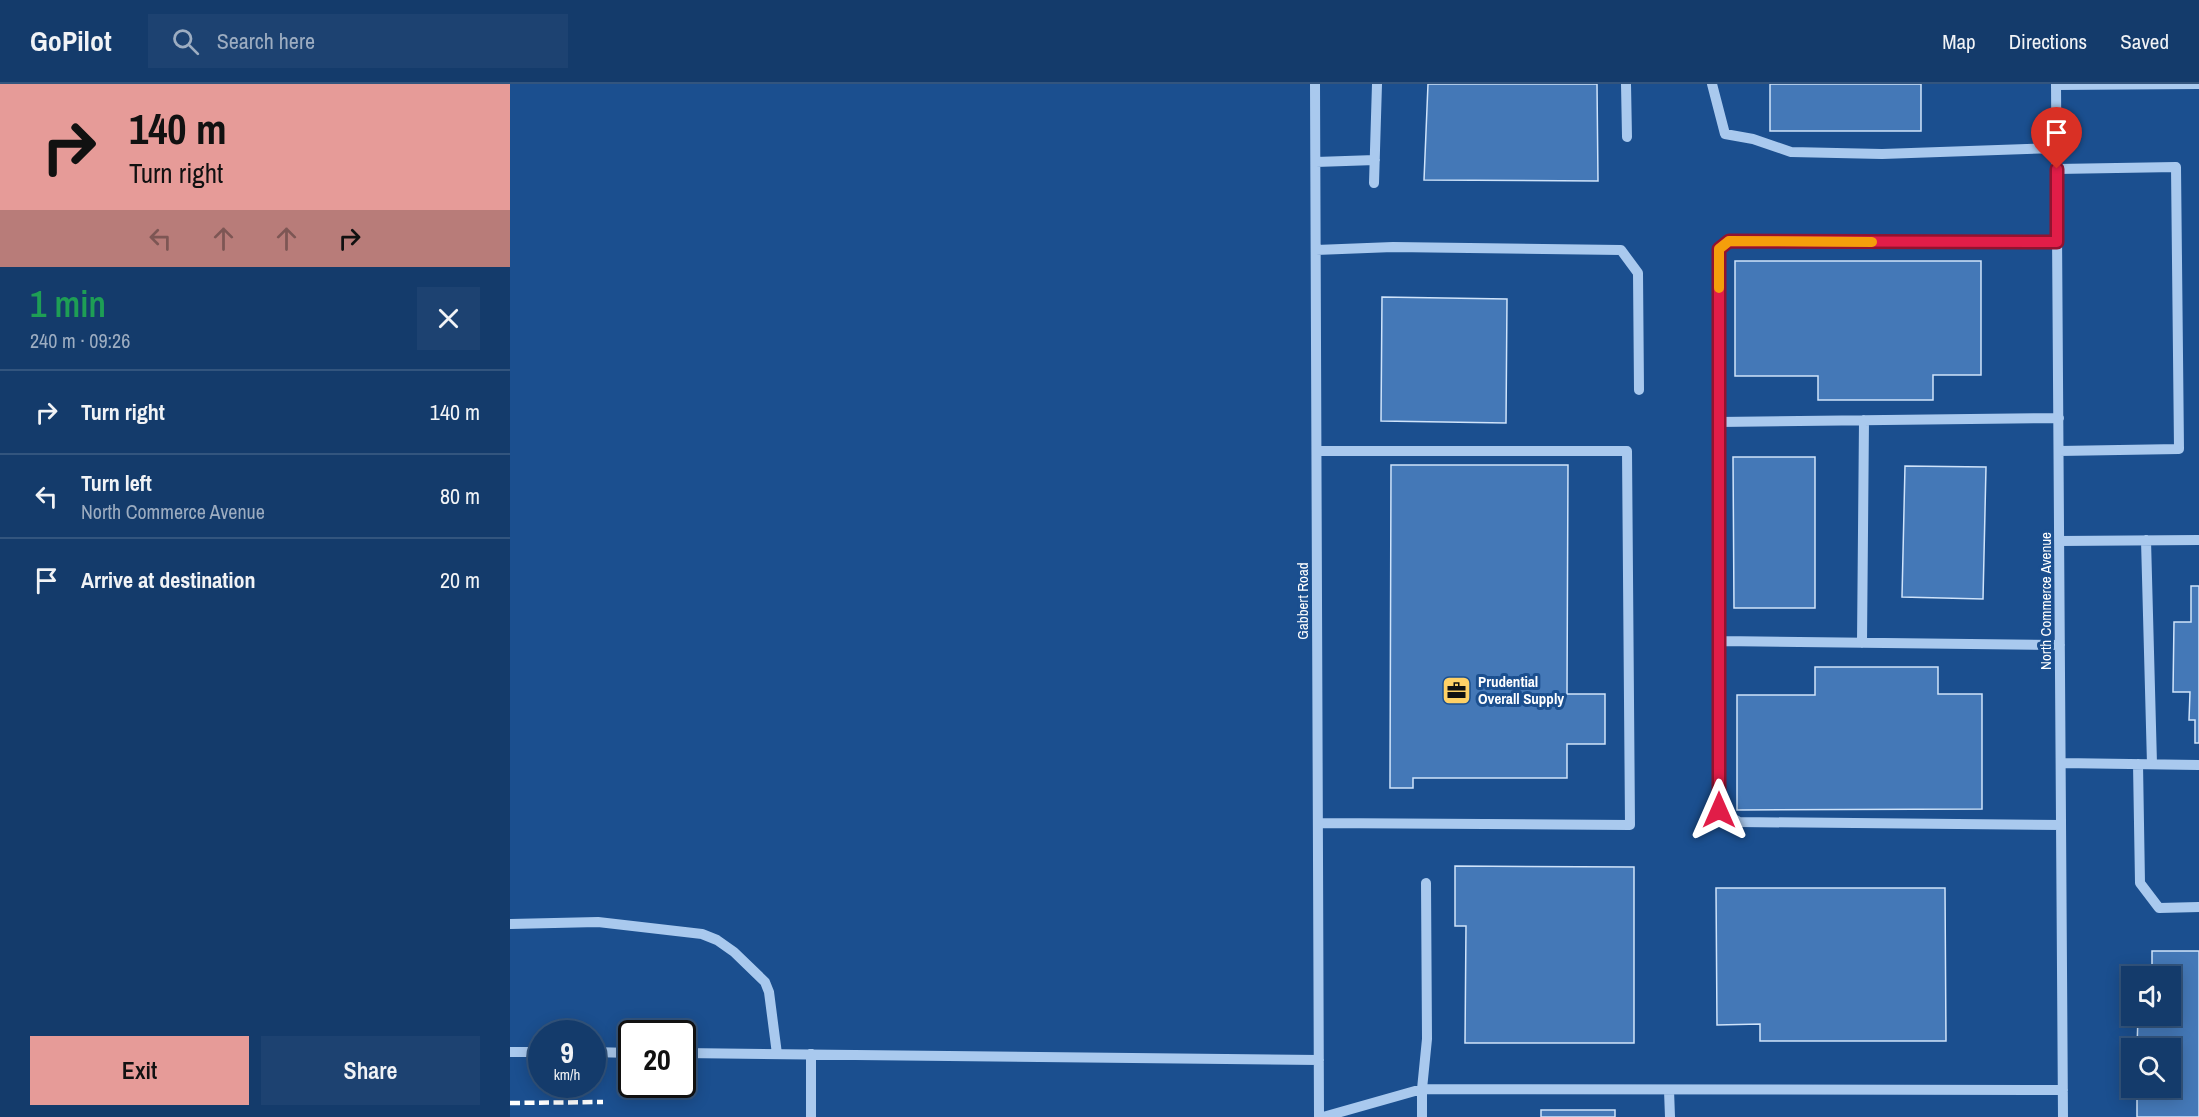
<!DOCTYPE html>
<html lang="en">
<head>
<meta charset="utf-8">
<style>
  body { margin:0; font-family:"Archivo Narrow",sans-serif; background:#1d4271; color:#f1f3f6; height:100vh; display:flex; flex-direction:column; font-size:22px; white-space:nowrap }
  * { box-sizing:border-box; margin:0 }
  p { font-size:20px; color:#9dadc1 }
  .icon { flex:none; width:33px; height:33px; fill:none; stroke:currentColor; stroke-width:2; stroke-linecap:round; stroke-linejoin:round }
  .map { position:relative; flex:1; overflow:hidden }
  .side { display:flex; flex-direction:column; background:#143b6b; width:510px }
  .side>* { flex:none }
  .hud { background:#e69b98; color:#111; overflow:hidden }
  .tools { position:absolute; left:1611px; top:882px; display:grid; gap:12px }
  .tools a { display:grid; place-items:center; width:60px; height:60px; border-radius:0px; background:#143b6b; box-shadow:0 3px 15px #0003,0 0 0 2px #33557e; font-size:30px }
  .speed { position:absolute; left:18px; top:936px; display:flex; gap:12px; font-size:30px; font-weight:700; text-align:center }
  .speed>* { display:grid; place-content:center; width:78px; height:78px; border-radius:50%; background:#143b6b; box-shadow:0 3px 15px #0003,0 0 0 2px #33557e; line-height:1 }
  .speed small { font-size:15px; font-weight:400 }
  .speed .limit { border:3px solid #111; border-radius:9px; background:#fff; color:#111 }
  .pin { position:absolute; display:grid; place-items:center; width:51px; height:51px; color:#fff; margin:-62px -26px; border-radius:50% 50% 50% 0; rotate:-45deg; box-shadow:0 0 6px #0007 }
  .pin .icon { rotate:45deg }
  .me { position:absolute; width:66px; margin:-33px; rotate:0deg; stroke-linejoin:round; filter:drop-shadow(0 0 4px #0008) }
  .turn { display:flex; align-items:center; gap:21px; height:126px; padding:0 30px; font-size:27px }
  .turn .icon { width:78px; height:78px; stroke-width:2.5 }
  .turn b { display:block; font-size:42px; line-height:51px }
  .lanes { display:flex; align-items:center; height:57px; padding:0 30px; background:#0003; justify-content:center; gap:30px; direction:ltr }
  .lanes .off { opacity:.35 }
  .round { display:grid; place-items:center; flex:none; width:63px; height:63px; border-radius:0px; background:#1d4271 }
  .headline { display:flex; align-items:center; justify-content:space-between; height:102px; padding:0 30px }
  h1 { font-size:36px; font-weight:600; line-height:45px; color:#1e9e55 }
  .cta { display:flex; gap:12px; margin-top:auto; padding:12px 30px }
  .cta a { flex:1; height:69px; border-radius:0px; background:#e69b98; color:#111; font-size:24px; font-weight:600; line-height:69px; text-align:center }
  .cta a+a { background:#1d4271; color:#f1f3f6 }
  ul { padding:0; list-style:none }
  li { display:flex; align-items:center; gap:18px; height:84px; padding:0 30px; border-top:2px solid #33557e }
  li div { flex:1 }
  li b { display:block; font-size:22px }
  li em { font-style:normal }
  header { display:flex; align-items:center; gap:36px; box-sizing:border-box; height:84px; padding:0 30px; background:#143b6b; border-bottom:2px solid #33557e }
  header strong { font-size:28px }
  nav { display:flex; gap:33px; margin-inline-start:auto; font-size:21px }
  .search { width:420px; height:54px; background:#1d4271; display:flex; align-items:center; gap:15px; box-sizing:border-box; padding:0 21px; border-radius:0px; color:#9dadc1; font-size:22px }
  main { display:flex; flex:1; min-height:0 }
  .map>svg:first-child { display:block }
  .building { fill:#4478b7; stroke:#cfe3fa; stroke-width:1.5 }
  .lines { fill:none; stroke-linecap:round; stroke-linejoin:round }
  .minor { stroke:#a9c9ee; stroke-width:10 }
  .rail { stroke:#fff; stroke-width:4.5; stroke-dasharray:10 4.5; stroke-linecap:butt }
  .route-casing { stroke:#92132f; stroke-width:15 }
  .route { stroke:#e11d48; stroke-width:10 }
  .slow { stroke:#f59e0b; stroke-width:10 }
  .labels { text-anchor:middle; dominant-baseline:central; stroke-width:6; stroke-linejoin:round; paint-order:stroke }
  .street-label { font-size:15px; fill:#fff; stroke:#1b4f8f }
  .poi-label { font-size:15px; font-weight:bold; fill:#fff; stroke:#1b4f8f; text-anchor:start }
</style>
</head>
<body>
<header>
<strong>GoPilot</strong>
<div class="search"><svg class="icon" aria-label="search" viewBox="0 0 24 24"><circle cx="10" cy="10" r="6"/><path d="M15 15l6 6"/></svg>Search here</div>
<nav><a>Map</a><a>Directions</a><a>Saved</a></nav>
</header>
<main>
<section class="side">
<div class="hud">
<div class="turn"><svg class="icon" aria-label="right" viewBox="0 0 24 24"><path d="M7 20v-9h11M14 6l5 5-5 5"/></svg><div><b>140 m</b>Turn right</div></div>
<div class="lanes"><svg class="icon off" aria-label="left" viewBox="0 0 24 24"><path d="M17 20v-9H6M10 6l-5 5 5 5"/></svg><svg class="icon off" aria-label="ahead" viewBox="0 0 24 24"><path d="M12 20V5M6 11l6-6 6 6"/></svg><svg class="icon off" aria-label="ahead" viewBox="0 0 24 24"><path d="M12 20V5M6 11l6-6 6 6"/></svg><svg class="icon" aria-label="right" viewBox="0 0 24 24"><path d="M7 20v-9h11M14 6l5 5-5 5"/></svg></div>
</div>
<div class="headline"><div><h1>1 min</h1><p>240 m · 09:26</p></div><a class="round"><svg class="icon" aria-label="close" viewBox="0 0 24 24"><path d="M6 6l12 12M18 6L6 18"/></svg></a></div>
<ul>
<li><svg class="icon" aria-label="right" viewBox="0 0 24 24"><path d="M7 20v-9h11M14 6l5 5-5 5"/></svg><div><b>Turn right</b></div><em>140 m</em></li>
<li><svg class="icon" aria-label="left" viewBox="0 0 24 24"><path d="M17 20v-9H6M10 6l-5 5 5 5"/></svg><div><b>Turn left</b><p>North Commerce Avenue</p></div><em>80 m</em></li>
<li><svg class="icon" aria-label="arrive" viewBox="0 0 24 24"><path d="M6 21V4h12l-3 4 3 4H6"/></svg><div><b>Arrive at destination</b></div><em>20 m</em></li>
</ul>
<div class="cta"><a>Exit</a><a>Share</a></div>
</section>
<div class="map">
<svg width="1689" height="1033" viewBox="0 0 1689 1033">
  <rect width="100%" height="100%" fill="#1b4f8f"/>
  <path class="building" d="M918,0H1087L1088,97L914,96Z
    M1260,0H1411V47H1260Z
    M1225,177H1471V291H1423V316H1308V292H1225Z
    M872,213L997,215L996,339L871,337Z
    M1223,373H1305V524H1224Z
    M881,381H1058L1057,610H1095V660H1057V694H903V704H880Z
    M1395,382L1476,383L1473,515L1392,513Z
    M1681,502H1689V659H1685V636H1679L1680,608H1663L1664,538H1681Z
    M1305,583H1428V610H1472V725L1227,726V611H1305Z
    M945,782L1124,783V959H955L956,842H945Z
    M1206,804H1435L1436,957H1250V940L1207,941Z
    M1642,867H1689V1033H1627V1004H1660V964H1627L1628,932H1660V892H1628V887H1642Z
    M1031,1026H1105V1033H1031Z"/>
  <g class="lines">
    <path class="minor" d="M805,0L809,1033
      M1116,0L1117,53
      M1202,0L1215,50L1243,55L1281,68L1372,70L1547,64
      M1546,0L1553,1033
      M1546,1L1688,0
      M806,78L865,76
      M1547,85L1666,83L1669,365L1549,367
      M864,99L867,0
      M806,166L883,163L1111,166L1128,189L1129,306
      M1209,338L1549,334
      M807,367H1117L1120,741L808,739
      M1636,456L1642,680
      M1549,457L1689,456
      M1210,557L1209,165L1219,157L1547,158
      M1352,559L1354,336
      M1550,561L1210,557L1209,726L1229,738L1551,741
      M1551,679L1689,681
      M1628,680L1630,799L1649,824L1689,823
      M0,840L88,838L192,850L207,856L224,868L255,898L259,908L267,970
      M0,968H32
      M82,968L122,969
      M172,969L809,976
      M301,970V1033
      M1159,1006L1160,1033
      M813,1033L912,1005L1553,1006
      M912,1033V1005L917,955L916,799"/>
    <path class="rail" d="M0,1019L93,1018"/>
  </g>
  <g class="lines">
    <defs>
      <path id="route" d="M1209,726V165L1219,157L1547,158V85"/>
    </defs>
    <use href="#route" class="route-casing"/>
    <use href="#route" class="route"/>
    <path class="slow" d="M1209,204V165L1219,157L1362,158"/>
  </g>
  <defs>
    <symbol id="office-square" viewBox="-11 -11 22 22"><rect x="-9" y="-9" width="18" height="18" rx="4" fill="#ffd166" stroke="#1b4f8f"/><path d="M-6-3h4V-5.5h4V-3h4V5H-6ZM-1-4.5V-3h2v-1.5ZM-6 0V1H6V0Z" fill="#111"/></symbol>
  </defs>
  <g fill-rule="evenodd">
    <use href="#office-square" x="930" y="590" width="33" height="33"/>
  </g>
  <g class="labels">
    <g class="street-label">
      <text transform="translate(792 517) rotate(-90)">Gabbert Road</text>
      <text transform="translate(1535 517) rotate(-90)">North Commerce Avenue</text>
    </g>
    <g class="poi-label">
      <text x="968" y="597">Prudential<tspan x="968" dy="17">Overall Supply</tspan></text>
    </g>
  </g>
</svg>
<div class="tools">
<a><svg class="icon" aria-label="sound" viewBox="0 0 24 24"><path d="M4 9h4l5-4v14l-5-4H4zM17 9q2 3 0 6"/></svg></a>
<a><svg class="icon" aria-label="search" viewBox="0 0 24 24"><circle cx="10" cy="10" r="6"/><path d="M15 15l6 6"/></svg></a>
</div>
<div class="speed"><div>9<small>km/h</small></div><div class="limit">20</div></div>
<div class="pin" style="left:1547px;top:85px;background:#d93025"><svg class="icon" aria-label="arrive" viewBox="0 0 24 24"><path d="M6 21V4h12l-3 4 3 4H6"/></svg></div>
<svg class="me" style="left:1209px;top:726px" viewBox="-20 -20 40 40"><path d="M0-17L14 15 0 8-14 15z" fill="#e11d48" stroke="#fff" stroke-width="4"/></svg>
</div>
</main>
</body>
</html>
